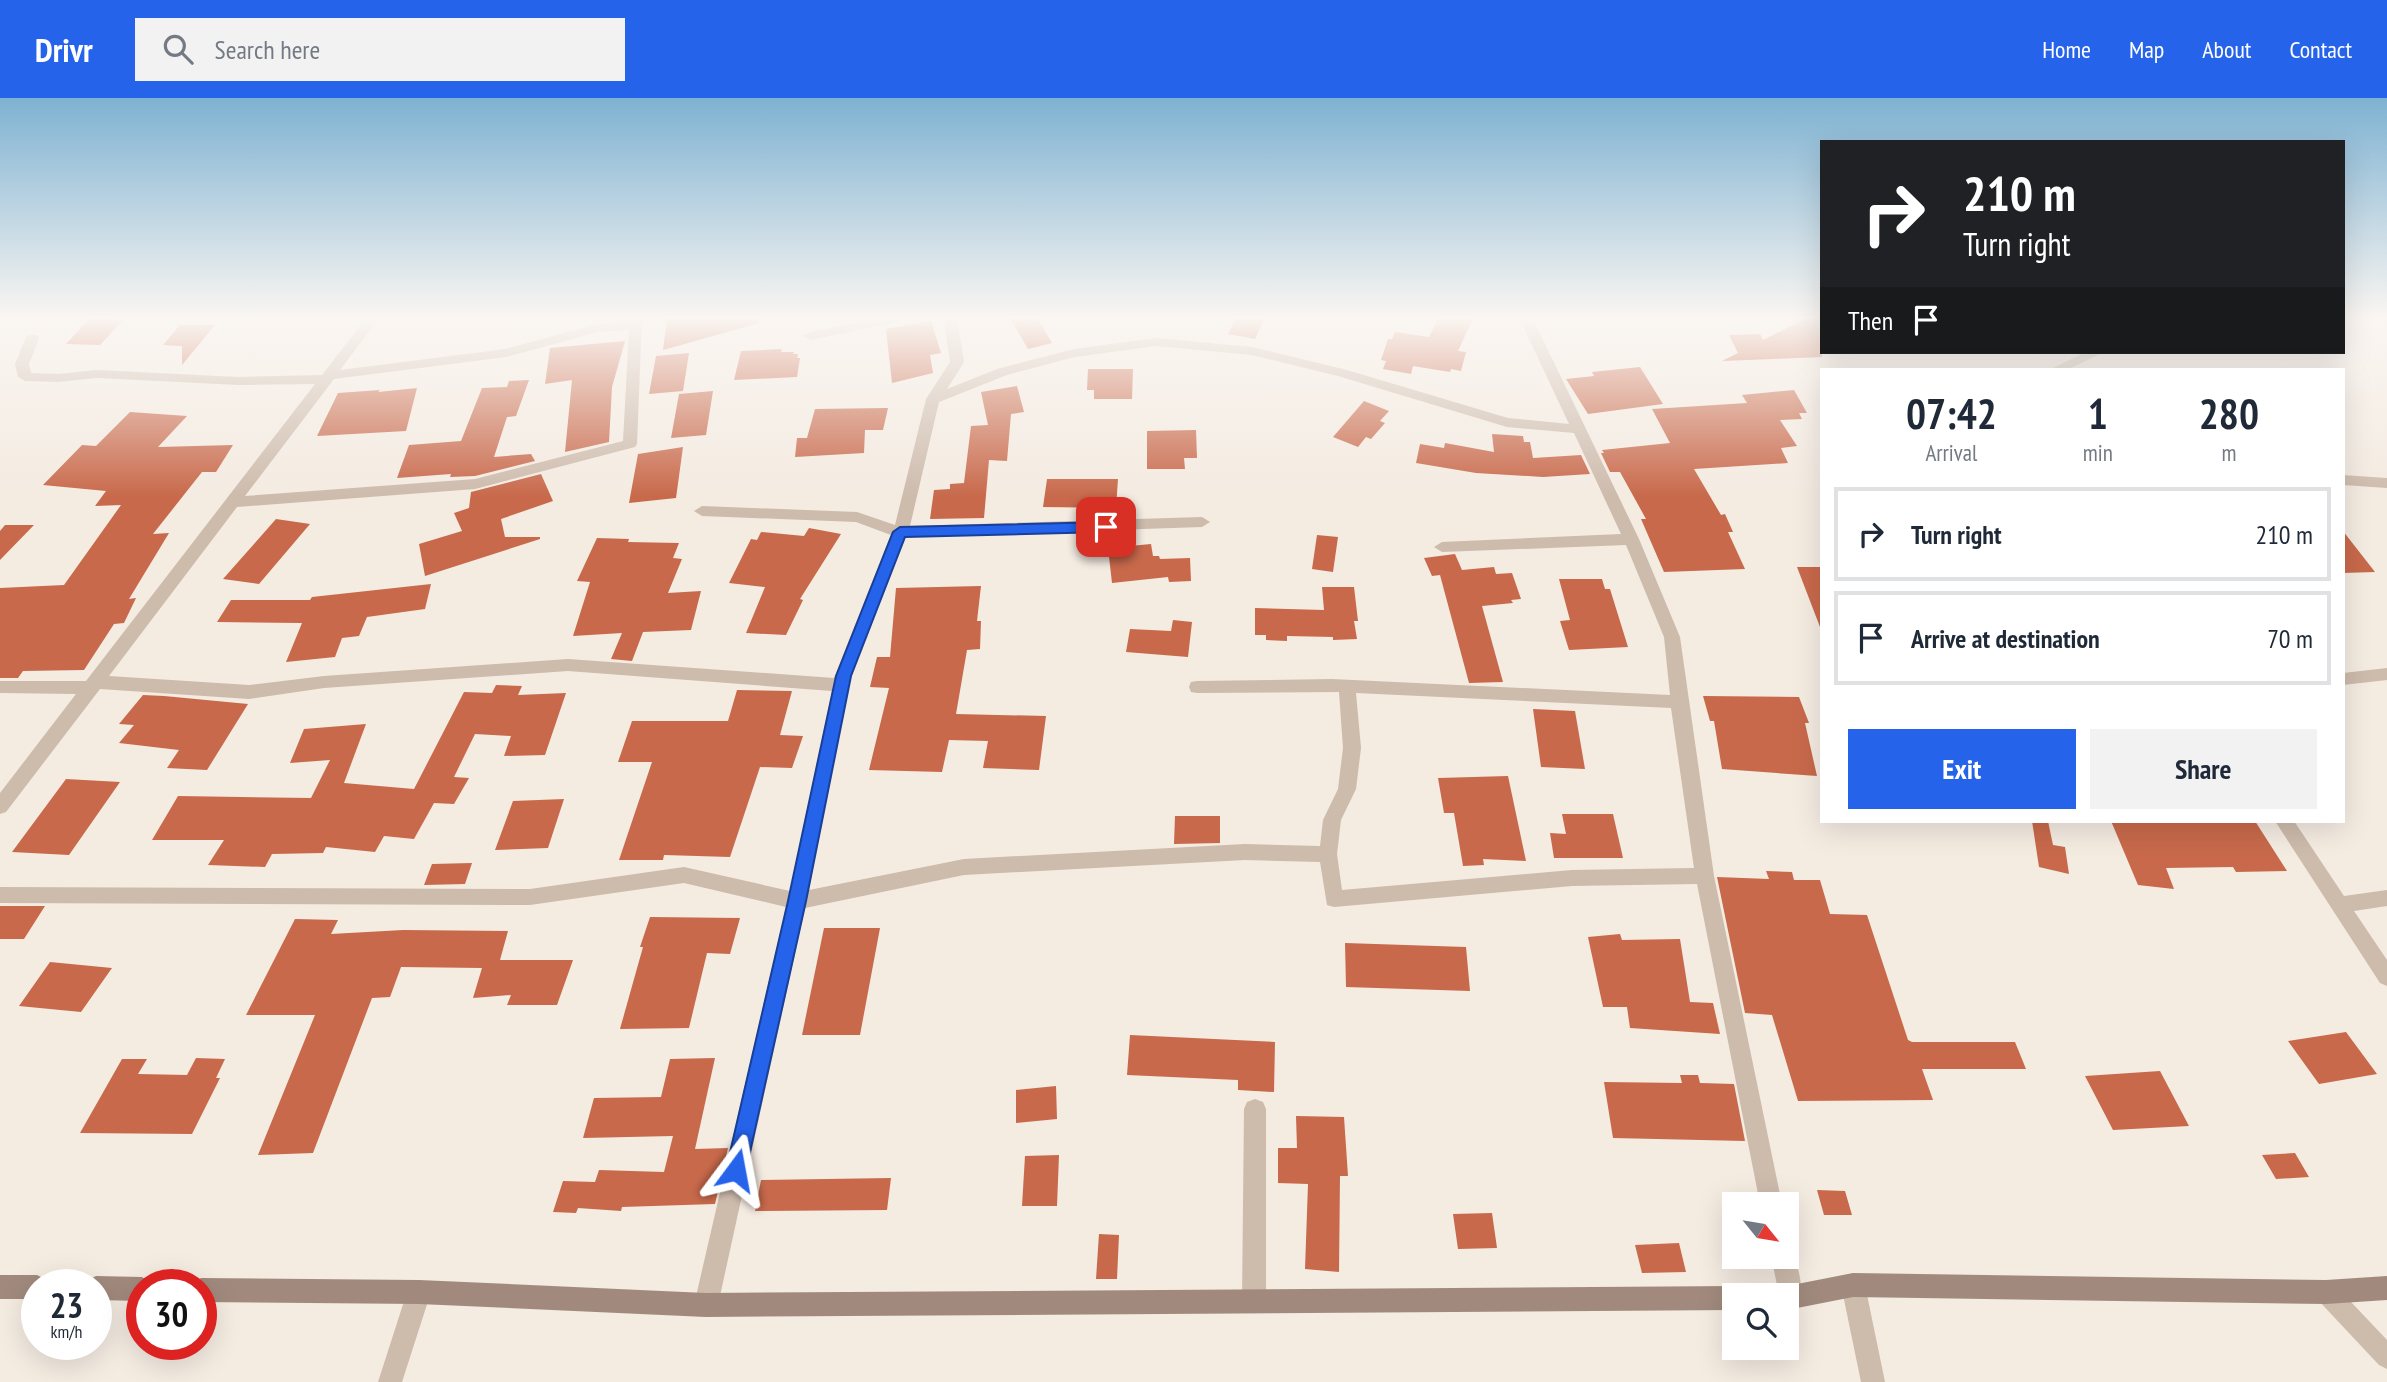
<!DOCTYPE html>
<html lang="en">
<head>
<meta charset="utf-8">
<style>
  body { margin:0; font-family:"PT Sans Narrow",sans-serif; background:#f2f2f3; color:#1f2937; height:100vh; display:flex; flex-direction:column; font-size:26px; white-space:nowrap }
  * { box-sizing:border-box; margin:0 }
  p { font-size:23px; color:#747a83 }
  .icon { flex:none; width:38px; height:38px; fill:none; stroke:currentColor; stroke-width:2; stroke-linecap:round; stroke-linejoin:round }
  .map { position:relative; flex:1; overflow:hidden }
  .sheet { position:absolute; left:1820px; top:270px; width:525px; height:455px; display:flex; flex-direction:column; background:#fff; border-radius:0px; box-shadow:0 7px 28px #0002 }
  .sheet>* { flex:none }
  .hud { position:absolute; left:1820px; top:42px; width:525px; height:214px; border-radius:0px; box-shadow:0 7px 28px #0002; background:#202124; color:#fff; overflow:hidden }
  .needle { width:46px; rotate:120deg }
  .buttons { position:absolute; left:1722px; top:1094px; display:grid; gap:14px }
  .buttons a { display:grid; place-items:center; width:77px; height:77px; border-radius:0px; background:#fff; box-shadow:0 7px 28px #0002; font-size:35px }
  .speed { position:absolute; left:21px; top:1171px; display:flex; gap:14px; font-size:35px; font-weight:700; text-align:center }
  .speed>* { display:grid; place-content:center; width:91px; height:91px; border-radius:50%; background:#fff; box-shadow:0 7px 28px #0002; line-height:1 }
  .speed small { font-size:18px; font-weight:400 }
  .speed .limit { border:10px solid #d22; background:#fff; color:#111 }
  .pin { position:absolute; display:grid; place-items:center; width:60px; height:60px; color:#fff; margin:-30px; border-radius:14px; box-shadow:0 4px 10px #0006 }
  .me { position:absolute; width:77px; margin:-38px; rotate:13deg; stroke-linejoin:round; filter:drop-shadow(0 0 5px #0008) }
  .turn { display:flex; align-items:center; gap:24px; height:147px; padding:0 28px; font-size:32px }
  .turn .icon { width:91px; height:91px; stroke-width:2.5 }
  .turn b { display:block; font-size:49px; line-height:60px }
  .then { display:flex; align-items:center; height:66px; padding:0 28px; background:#0003; gap:14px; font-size:26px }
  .eta { display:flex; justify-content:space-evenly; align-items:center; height:119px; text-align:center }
  .eta b { font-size:42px; font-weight:600; line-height:49px }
  .cta { display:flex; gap:14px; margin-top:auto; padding:14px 28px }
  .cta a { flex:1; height:80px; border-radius:0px; background:#2563eb; color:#fff; font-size:28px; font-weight:600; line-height:80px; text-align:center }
  .cta a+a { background:#f2f2f3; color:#1f2937 }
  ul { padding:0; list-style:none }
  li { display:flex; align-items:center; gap:21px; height:94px; margin:0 14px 10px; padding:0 14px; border:4px solid #e0e1e3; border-radius:0px }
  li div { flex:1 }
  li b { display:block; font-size:26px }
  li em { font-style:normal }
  header { display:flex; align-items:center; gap:42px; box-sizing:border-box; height:98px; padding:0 35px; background:#2563eb; color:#fff }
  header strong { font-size:33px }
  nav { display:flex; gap:38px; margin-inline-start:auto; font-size:24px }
  .search { width:490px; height:63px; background:#f2f2f3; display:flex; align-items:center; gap:18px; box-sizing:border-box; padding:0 24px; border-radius:0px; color:#747a83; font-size:26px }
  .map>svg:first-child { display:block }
  .building { fill:#c8694b }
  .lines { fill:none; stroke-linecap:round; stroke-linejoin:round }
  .minor { fill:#cdbbac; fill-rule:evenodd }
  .secondary { fill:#a18a7d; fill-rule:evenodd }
  .route { fill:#2563eb; stroke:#184099; stroke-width:2 }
</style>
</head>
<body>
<header>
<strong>Drivr</strong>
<div class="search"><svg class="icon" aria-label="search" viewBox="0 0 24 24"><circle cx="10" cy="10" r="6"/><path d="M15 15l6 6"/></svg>Search here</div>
<nav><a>Home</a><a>Map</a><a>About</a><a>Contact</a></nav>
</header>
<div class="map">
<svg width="2387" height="1284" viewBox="0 0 2387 1284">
  <rect width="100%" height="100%" fill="#f4ebe1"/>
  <path class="building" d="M667,220H758L759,225L663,252Z
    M1010,220H1037L1052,245L1028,251Z
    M1236,220H1265L1255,241L1228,236Z
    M1438,220H1473L1458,253L1466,254L1461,273L1451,271L1450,274L1413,268L1411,276L1383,271L1386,263L1381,262L1388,241H1392L1395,234L1429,239Z
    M1807,220H1822V259L1722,263L1738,255L1729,237L1760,236L1763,242Z
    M89,221L123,222L100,247L66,246Z
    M931,223L941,255L930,257L933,275L892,285L886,231Z
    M180,227H215L182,267V248L163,247Z
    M625,243L612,289L609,344L565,354L572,282L545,286L550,250Z
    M782,251L781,254H794L793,256H798L797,260H800L797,279L734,282L741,253Z
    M689,255L683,293L649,296L656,258Z
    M1640,269L1663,306L1588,316L1566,281L1594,278L1592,274Z
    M1088,271H1133L1132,301H1094V292H1087Z
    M529,282L516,318L507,319L494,359L531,356L535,363L475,378L450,379L451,376L397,380L409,347L461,343L482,290L507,289L509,283Z
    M1017,288L1024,314L1011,316L1007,363L989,362L984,420L930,421L934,392L950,391V386L964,385L971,328L988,327L981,294Z
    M417,290L406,333L317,338L338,295L380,292L378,294Z
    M1794,292L1807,315H1799L1802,321L1780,322L1797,348L1781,350L1788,365L1694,371L1721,417L1725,416L1733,434H1728L1745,471L1664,474L1641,421H1646L1620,374H1610L1601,355H1604L1602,352L1670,345L1652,311L1747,305L1742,297Z
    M713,293L706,337L671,340L679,296Z
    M1364,303L1389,313L1380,323L1385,325L1371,341L1366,339L1358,349L1333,339Z
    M888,310L883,332H865L864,355L795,359L797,340H807L815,311Z
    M130,314L187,318L158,349L233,347L216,374H202L153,436L169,435L129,501L136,500L124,525L114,526L84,572L23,573L18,580H0V490L64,487L121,407L95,408L106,393L43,387L82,347L96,348Z
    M1196,332L1197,360H1184L1185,371H1147V333Z
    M1492,336L1523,338L1524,344H1530L1533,360L1581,357L1590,376L1543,379L1476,375L1416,365L1420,346L1444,350L1445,345L1494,354Z
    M683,349L676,400L629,405L638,356Z
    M541,376L553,403L501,421L505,439H540V441L425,478L419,446L462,433L454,415L469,410L471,394Z
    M1047,381H1118L1116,410L1043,409Z
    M276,421L310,426L259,486L223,481Z
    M5,427H34L0,462V433Z
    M809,430L841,436L800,501L803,502L786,537L746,535L765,489L729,485L751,441L757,442L761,434L804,438Z
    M2343,433L2375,474L2343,475Z
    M1317,437L1338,439L1333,474L1312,471Z
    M597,440L629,441L628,444L679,445L673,460L682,461L668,495L701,493L691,532L643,534L632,563L611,561L622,535L573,538L590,484L577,483Z
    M1151,446L1153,458H1159L1160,461L1190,460L1191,483L1169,484L1168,479L1112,485L1108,450Z
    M1455,456L1462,472L1494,469L1496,476L1512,475L1521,501L1511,502L1513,505L1482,508L1503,584L1469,585L1440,477L1432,478L1424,460Z
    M1797,469H1822V529H1820Z
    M1559,481H1602L1605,491H1610L1628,549L1569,552L1560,523L1570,522Z
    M431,486L425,511L367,519L359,538L342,540L335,559L286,564L302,525L217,524L231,502H310L312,499Z
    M981,488L977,523H981L980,551L967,552L956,616L1046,618L1039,672L983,670L988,643L949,642L942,674L869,672L889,590L870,589L877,559H890L896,490Z
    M1322,489H1354L1358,523H1354L1357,541L1333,542V539L1287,538V543L1266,542V537H1255V510L1324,512Z
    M1173,522L1192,524L1188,559L1126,554L1130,531L1171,533Z
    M496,587L522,588L518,597L566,595L545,657L504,658L511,638L475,636L454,679L469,680L454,706L434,705L414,741L384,738L375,754L326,749L323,755L272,756L265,769L208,767L224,742H152L178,698L311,700L330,662L290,665L304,631L366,626L344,685L414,691L464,594L492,595Z
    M737,592L792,593L780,637L803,638L792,670L760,669L730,759L664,757L663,762H619L652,664H618L632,623H728Z
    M143,597L164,598L248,606L207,672L167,670L179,652L119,645L134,627L119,626Z
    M1703,598L1799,599L1809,625H1805L1817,678L1722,671L1714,623H1710Z
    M1533,611L1575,613L1585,671L1541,669Z
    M1508,678L1526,763L1483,761L1484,767L1463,768L1454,715H1444L1438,680Z
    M66,681L120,684L69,757L12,754Z
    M564,701L548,750L495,752L513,703Z
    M1562,716H1613L1623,760H1554L1550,735L1566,736Z
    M1175,718H1220V745L1174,746Z
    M2032,723H2048L2053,747L2065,749L2069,776L2039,769Z
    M2111,723H2255L2287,773L2236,774L2233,769L2166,770L2174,791L2138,787Z
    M472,765L465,786L424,787L432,766Z
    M1766,773L1792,774L1794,782H1820L1830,816L1867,817L1908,942L1912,944H2015L2026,971H1922L1933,1002L1798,1003L1772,917L1745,915L1717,779L1769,781Z
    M0,808H45L24,841H0Z
    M650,819L740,820L730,856L707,855L689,930L620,931L643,849H640Z
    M295,821L338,822L331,836L403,832L508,833L500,862H573L557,907H507L511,897L473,900L482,870L401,869L390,899L372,900L313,1055L258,1057L315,917H246Z
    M824,830H880L860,937H802Z
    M1620,836L1622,842L1680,841L1690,904L1713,905L1720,936L1630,930L1627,909H1603L1588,839Z
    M1345,845L1466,849L1470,893L1346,889Z
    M50,864L112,870L81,914L19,908Z
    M2346,934L2377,976L2319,986L2288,943Z
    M1130,937L1275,944L1274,994L1238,992V982L1127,977Z
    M196,960L225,961L216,980H220L192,1036L80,1035L122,961H147L138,976L187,977Z
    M715,960L695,1051L728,1050L715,1106L622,1109L621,1113L578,1110L576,1115L553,1114L563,1083L595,1084L599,1072L664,1074L673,1038L583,1040L594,1000L661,999L670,961Z
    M2160,973L2189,1028L2113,1032L2085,978Z
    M1680,977H1698L1700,985L1734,986L1745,1043L1613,1040L1604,984L1682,985Z
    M1056,988L1057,1021L1016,1025V992Z
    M1296,1018L1344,1019L1348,1078H1340L1339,1174L1305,1171L1308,1086L1278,1085V1050H1297Z
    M2295,1055L2309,1079L2276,1081L2262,1057Z
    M1059,1057L1057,1108H1022L1025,1058Z
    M891,1080L887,1112L755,1113L761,1082Z
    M1817,1092L1845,1093L1852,1117H1824Z
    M1492,1115L1497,1150L1458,1151L1453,1116Z
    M1099,1136L1119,1137L1117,1181H1096Z
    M1679,1145L1686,1174L1642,1175L1635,1147Z"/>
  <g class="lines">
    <path class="minor" d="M366,220H379L340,272L505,251L597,226L629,224L630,220H642L637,346L635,349L475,391L237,409L109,578L249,587L324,578L568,561L834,580L891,437L856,424L702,418L694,413L702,408L857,414L895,427L926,301L950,264L944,220H957L964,264L947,291L997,271L1074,251L1156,240L1252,249L1347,272L1508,320L1569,326L1523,228L1525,225H1535L1639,441L1680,539L1714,778L1782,1106H1760L1697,786L1572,788L1334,809L1327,807L1320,764L1245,762L964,777L805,810L718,1207L714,1215L706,1219L698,1215L694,1207L786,809L684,785L530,807L0,805V789L530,791L684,769L790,793L832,593L568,573L324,590L249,601L100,591L6,714L0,716V695L76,596L0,595V583H86L315,286L238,287L97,280L58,284L25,283L18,279L15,266L27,237H37L39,240L29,266L31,275L58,276L97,272L238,279L322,277ZM629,232L623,343L475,381L245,398L334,281L506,259L598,234ZM1156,248L1252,257L1338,278L1507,329L1574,335L1621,436L1442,444L1434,449L1442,454L1626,447L1664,539L1670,597L1332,581L1197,583L1191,584L1189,589L1191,594L1197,595L1339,594L1343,650L1338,691L1323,722L1320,748L1245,746L964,761L809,792L851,578L906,439L1202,429L1210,424L1202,419L910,428L939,304L1007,277L1075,259ZM1356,595L1671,610L1694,770L1572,772L1342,792L1337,756L1341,722L1356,691L1361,650Z
      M881,220H905L898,224L810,242L803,238L810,234Z
      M2086,254H2104L2069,271H2051Z
      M2343,377L2387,380V390L2343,387Z
      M2387,570V582L2343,587V575Z
      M2275,723H2294L2344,798L2387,792V808L2354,813L2387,862V888L2380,885Z
      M1255,1001L1263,1004L1266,1011V1203L1262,1211L1254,1215L1246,1211L1242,1203L1244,1011L1247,1004Z
      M1787,1149C1798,1158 1805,1194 1799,1207L1791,1211L1787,1209V1197H1779L1771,1158H1787Z
      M1853,1175L1861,1179L1865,1187L1885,1284H1861L1841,1187L1845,1179Z
      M419,1182L427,1186L431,1194L402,1284H378L407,1194L411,1186Z
      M2326,1182L2334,1186L2387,1242V1271L2379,1267L2318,1202L2314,1194L2318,1186Z"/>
    <path class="secondary" d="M1853,1175L2326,1182L2387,1178V1202L2326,1206L1853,1199L1787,1212V1197H1777L1779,1192L1787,1188Z
      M0,1177H37L45,1181L48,1186H37V1201H0Z
      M96,1178L142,1179L152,1186H142V1203L96,1202V1186H86L88,1182Z
      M201,1180L419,1182L706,1195L1734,1188L1742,1192L1744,1197H1734V1212L706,1219L419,1206L201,1204V1186H192Z"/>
  </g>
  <linearGradient id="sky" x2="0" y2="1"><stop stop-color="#7eb2d2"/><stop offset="0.55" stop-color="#faf6f2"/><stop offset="1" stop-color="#faf6f2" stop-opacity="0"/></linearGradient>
  <rect width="2387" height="399" fill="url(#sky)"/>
  <path class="route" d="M1106,424L1113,429L1106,434L905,439L851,578L806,803L746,1072L743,1079L736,1082L729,1079L726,1072L788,803L836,578L893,434L900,429Z"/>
</svg>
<div class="buttons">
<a><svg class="needle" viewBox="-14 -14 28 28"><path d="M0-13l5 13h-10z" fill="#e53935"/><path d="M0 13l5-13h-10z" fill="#747a83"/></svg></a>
<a><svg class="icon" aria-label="search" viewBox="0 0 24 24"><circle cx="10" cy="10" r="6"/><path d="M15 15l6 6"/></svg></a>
</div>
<div class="speed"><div>23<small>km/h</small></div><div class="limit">30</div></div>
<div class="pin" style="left:1106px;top:429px;background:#d93025"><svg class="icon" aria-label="arrive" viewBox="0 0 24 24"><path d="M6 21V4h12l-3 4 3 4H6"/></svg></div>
<svg class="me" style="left:736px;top:1072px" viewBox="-20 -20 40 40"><path d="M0-17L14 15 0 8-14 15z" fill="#2563eb" stroke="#fff" stroke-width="4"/></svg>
<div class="hud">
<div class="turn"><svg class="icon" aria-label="right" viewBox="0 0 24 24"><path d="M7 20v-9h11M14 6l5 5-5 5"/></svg><div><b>210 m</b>Turn right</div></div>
<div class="then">Then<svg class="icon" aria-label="arrive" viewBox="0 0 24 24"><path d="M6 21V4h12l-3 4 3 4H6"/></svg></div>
</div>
<section class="sheet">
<div class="eta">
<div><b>07:42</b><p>Arrival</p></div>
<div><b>1</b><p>min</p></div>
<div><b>280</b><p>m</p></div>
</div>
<ul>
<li><svg class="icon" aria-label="right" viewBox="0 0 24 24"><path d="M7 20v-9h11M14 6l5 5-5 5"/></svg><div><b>Turn right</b></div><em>210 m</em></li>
<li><svg class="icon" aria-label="arrive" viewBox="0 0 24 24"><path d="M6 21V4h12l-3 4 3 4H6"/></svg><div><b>Arrive at destination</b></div><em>70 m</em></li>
</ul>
<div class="cta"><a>Exit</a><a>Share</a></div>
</section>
</div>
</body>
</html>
